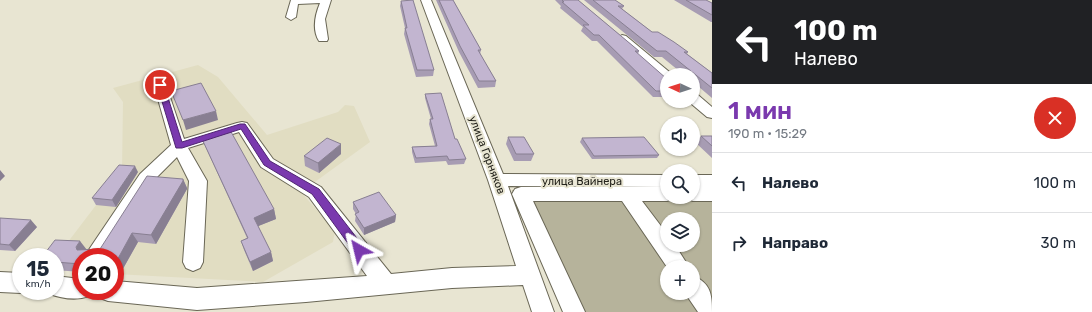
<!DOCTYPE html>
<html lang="ru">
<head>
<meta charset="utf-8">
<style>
  body { margin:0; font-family:Rubik,sans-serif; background:#f2f2f3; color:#1f2937; height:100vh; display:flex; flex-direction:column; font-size:15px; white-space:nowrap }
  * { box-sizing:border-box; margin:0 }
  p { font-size:13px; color:#747a83 }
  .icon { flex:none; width:22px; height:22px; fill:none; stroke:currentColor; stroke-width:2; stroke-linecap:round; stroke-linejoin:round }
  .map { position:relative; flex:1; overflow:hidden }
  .drawer { display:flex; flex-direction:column; background:#fff; width:380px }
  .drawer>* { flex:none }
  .banner { background:#202124; color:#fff; overflow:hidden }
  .needle { width:26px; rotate:273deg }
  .fabs { position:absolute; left:660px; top:68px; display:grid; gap:8px }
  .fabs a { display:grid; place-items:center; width:40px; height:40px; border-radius:50%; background:#fff; box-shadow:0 1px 3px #0004; font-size:20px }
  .speed { position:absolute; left:12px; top:248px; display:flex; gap:8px; font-size:20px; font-weight:700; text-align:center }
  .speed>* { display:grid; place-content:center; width:52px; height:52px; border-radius:50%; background:#fff; box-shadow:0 1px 3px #0004; line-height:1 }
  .speed small { font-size:10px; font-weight:400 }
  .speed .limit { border:6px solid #d22; background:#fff; color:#111 }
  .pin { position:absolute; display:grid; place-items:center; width:34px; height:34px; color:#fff; margin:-17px; border:2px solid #fff; border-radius:50%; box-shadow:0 1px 4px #0007 }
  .me { position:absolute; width:44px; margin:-22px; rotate:323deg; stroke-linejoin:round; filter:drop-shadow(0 0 3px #0008) }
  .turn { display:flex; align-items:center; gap:14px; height:84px; padding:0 16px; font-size:18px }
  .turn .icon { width:52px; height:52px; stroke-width:2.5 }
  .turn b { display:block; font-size:28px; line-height:34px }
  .round { display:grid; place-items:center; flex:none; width:42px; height:42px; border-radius:21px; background:#f2f2f3 }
  .summary { display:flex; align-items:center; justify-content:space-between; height:68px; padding:0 16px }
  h1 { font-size:24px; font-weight:600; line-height:30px; color:#7a39ae }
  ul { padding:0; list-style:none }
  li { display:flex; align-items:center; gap:12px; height:60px; padding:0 16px; border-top:1px solid #e0e1e3 }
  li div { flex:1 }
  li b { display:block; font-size:15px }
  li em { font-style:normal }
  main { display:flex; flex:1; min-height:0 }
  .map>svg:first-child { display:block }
  .built { fill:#e1ddc2 }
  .green { fill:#b6b39b; fill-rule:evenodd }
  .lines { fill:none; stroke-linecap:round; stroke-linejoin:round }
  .minor-casing { stroke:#6a6756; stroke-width:2 }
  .minor { fill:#fff; fill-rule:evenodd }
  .wall { fill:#a79cb3 }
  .shaded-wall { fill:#887f92 }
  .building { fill:#c2b5d0; stroke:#887f92 }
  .route { fill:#7a39ae; stroke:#4f2571 }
  .labels { text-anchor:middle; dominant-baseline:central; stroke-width:4; stroke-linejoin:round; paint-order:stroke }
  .street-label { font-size:11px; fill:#24231c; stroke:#e8e5d2 }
</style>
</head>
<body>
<main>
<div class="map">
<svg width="712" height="312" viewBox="0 0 712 312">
  <rect width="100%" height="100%" fill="#e8e5d2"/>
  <path class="built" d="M198,65L218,77L267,135L338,112L345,105L354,106L370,142L301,192L335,231L333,242L263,282L115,274V257H81L55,259L122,171L123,102L113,88Z"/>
  <path class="green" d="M667,188V197H693L712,188V312H563L512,190ZM667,219H693V245H667ZM667,267H693V293H667Z"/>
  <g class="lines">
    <defs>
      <path id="minor" d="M291,0H331L325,19L328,39L327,41H319C312,30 315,15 320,3L298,4L296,17L291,20L286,17Z
        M421,0H431L503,174L667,175V187L508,186L554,312H532L523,285L452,288L306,302L197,310L108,301L100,298L97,291H115V281L197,288L367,276L309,197L261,167L239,132L188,148L207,181L203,262L200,268L193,271L186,268L183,262L189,181L177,157L152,182L105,257H84L140,174L171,145L154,85L155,82H165L184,139L237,123L242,122L247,123L273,159L321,187L391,274L452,268L516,266L488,180Z
        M622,35L626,36L673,75H667V80L663,79L618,40L617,38Z
        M693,94L698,95L712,107V118L707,117L688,101H693Z
        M693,175H712V187H693Z
        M521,187H667V197H674L673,199L667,201H642L667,234V245H675L689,267H667L622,201H533L585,312H563L512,194L515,189Z
        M693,187H712V201H693L687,199L686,197H693Z
        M0,272L21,273V291H26L21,293L0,292Z
        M55,276L81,279V291H91L89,296C76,301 60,298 47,293L46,291H55Z
        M693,276C711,283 712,295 712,312H698L685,293H693Z"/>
    </defs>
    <use href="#minor" class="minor-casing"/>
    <use href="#minor" class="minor"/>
  </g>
  <path class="wall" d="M436,0H453L481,50L480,54L496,81L495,87L478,88L459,52Z
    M555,0H578L639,51L638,54L667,79V97H653L597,41H592L581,31L583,27L560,8L561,6Z
    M584,0H615L624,6L622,9L652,32L688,52L687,54L712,73V98L693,82V75H684L662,57H654Z
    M674,0H706L712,3V22H711Z
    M401,1L434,70L433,76L416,77L404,34L405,28L400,6Z
    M425,94L455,139L466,159L464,164L448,165L446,161L415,163L412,152V147L435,146L429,124L430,119H431L425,98Z
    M701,136H712V158L696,143Z
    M508,137L534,154L531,161H514L506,144Z
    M582,138L659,155L657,158L592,159L580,142Z
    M202,139L274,209L276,219L258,226L271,252L273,261L253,271L244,250L241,241L247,238L206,148Z
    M341,154L319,173L305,166L304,156Z
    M138,172L116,207L96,205L92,198Z
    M183,179L187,188V189L156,244L138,242L120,274H115V257H81V272L55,270V257L87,250L100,249Z
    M353,202L396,215L395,222L364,235L355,221L356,214L353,209Z
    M0,218L37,227L15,251L0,250Z"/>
  <path class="shaded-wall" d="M216,111L218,120L186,130L183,120Z
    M341,144V154L319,173L318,163Z
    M135,166L138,172L116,207L112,200Z
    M0,170L5,176L0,181Z
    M183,179L187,188V189L156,244L151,235Z
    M274,209L276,219L256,227L254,218Z
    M396,215L395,222L364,235V228Z
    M31,220L37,227L15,251L9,245Z
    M132,233L138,242L120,274L115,267V264Z
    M80,241L87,250H77L76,247Z
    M271,252L273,261L253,271L250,262Z"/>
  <path class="building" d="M413,0L434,70H417L405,28H407L401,1Z
    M439,0H453L481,50H478L496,81H479L460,46Z
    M562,0H578L639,51H635L667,79V91H656L599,35H594L583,25H589L562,2H564Z
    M593,0H615L624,6H618L652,32H658L674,42L688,52H684L712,73V88L666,51H657Z
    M686,0H706L712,3V15Z
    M201,83L216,111L183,120L171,91Z
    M441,93L455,139H457L466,159L449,160L447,156L416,158L412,147L437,146L430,119H433L425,94Z
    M230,130L274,209L254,218L271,252L250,262L241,241L248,238L202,139Z
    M701,136H712V146Z
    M508,137H524L534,154H516Z
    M644,137L659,155L594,156L582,138Z
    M327,138L341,144L318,163L304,156Z
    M119,165L135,166L112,200L92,198Z
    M147,176L183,179V181L151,235L132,233L115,264V257H81V264L55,262V257H42L55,240L80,241L76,247L77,250L100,249Z
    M379,192L396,215L364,228L355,214L359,212L353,202Z
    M0,218L31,220L9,245L0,244Z"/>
  <path class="route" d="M158,83H163L164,85L182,142L240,124H245L270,161L319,189L363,246L365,250L363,253L359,254L355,253L312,194L264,165L241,129L182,148H176L157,85Z"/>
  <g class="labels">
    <g class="street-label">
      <text transform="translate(487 155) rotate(69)">улица Горняков</text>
      <text x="582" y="181">улица Вайнера</text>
    </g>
  </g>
</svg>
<div class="fabs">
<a><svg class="needle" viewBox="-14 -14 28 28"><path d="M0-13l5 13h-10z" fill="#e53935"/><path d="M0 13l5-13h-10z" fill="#747a83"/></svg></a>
<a><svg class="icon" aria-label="sound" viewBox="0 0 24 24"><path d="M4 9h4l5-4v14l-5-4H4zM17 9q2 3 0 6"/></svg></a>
<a><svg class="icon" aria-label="search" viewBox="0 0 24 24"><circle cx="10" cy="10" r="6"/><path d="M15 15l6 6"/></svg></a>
<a><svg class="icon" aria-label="layers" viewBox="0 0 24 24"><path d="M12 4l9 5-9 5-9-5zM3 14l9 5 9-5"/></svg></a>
<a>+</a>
</div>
<div class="speed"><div>15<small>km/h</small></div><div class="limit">20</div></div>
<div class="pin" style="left:160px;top:85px;background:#d93025"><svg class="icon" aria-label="arrive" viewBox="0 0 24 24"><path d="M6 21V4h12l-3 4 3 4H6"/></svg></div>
<svg class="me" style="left:359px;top:250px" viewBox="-20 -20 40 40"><path d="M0-17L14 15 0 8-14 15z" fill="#7a39ae" stroke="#fff" stroke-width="4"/></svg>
</div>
<section class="drawer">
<div class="banner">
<div class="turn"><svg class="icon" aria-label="left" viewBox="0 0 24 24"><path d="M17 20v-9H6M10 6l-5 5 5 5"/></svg><div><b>100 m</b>Налево</div></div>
</div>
<div class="summary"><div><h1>1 мин</h1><p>190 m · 15:29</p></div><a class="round" style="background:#d93025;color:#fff"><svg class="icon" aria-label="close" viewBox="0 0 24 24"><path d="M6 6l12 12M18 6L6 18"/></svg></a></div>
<ul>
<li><svg class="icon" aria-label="left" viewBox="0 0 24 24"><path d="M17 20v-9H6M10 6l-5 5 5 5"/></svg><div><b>Налево</b></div><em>100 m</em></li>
<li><svg class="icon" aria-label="right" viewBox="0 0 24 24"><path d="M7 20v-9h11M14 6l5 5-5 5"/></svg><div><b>Направо</b></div><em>30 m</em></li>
</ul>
</section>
</main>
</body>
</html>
